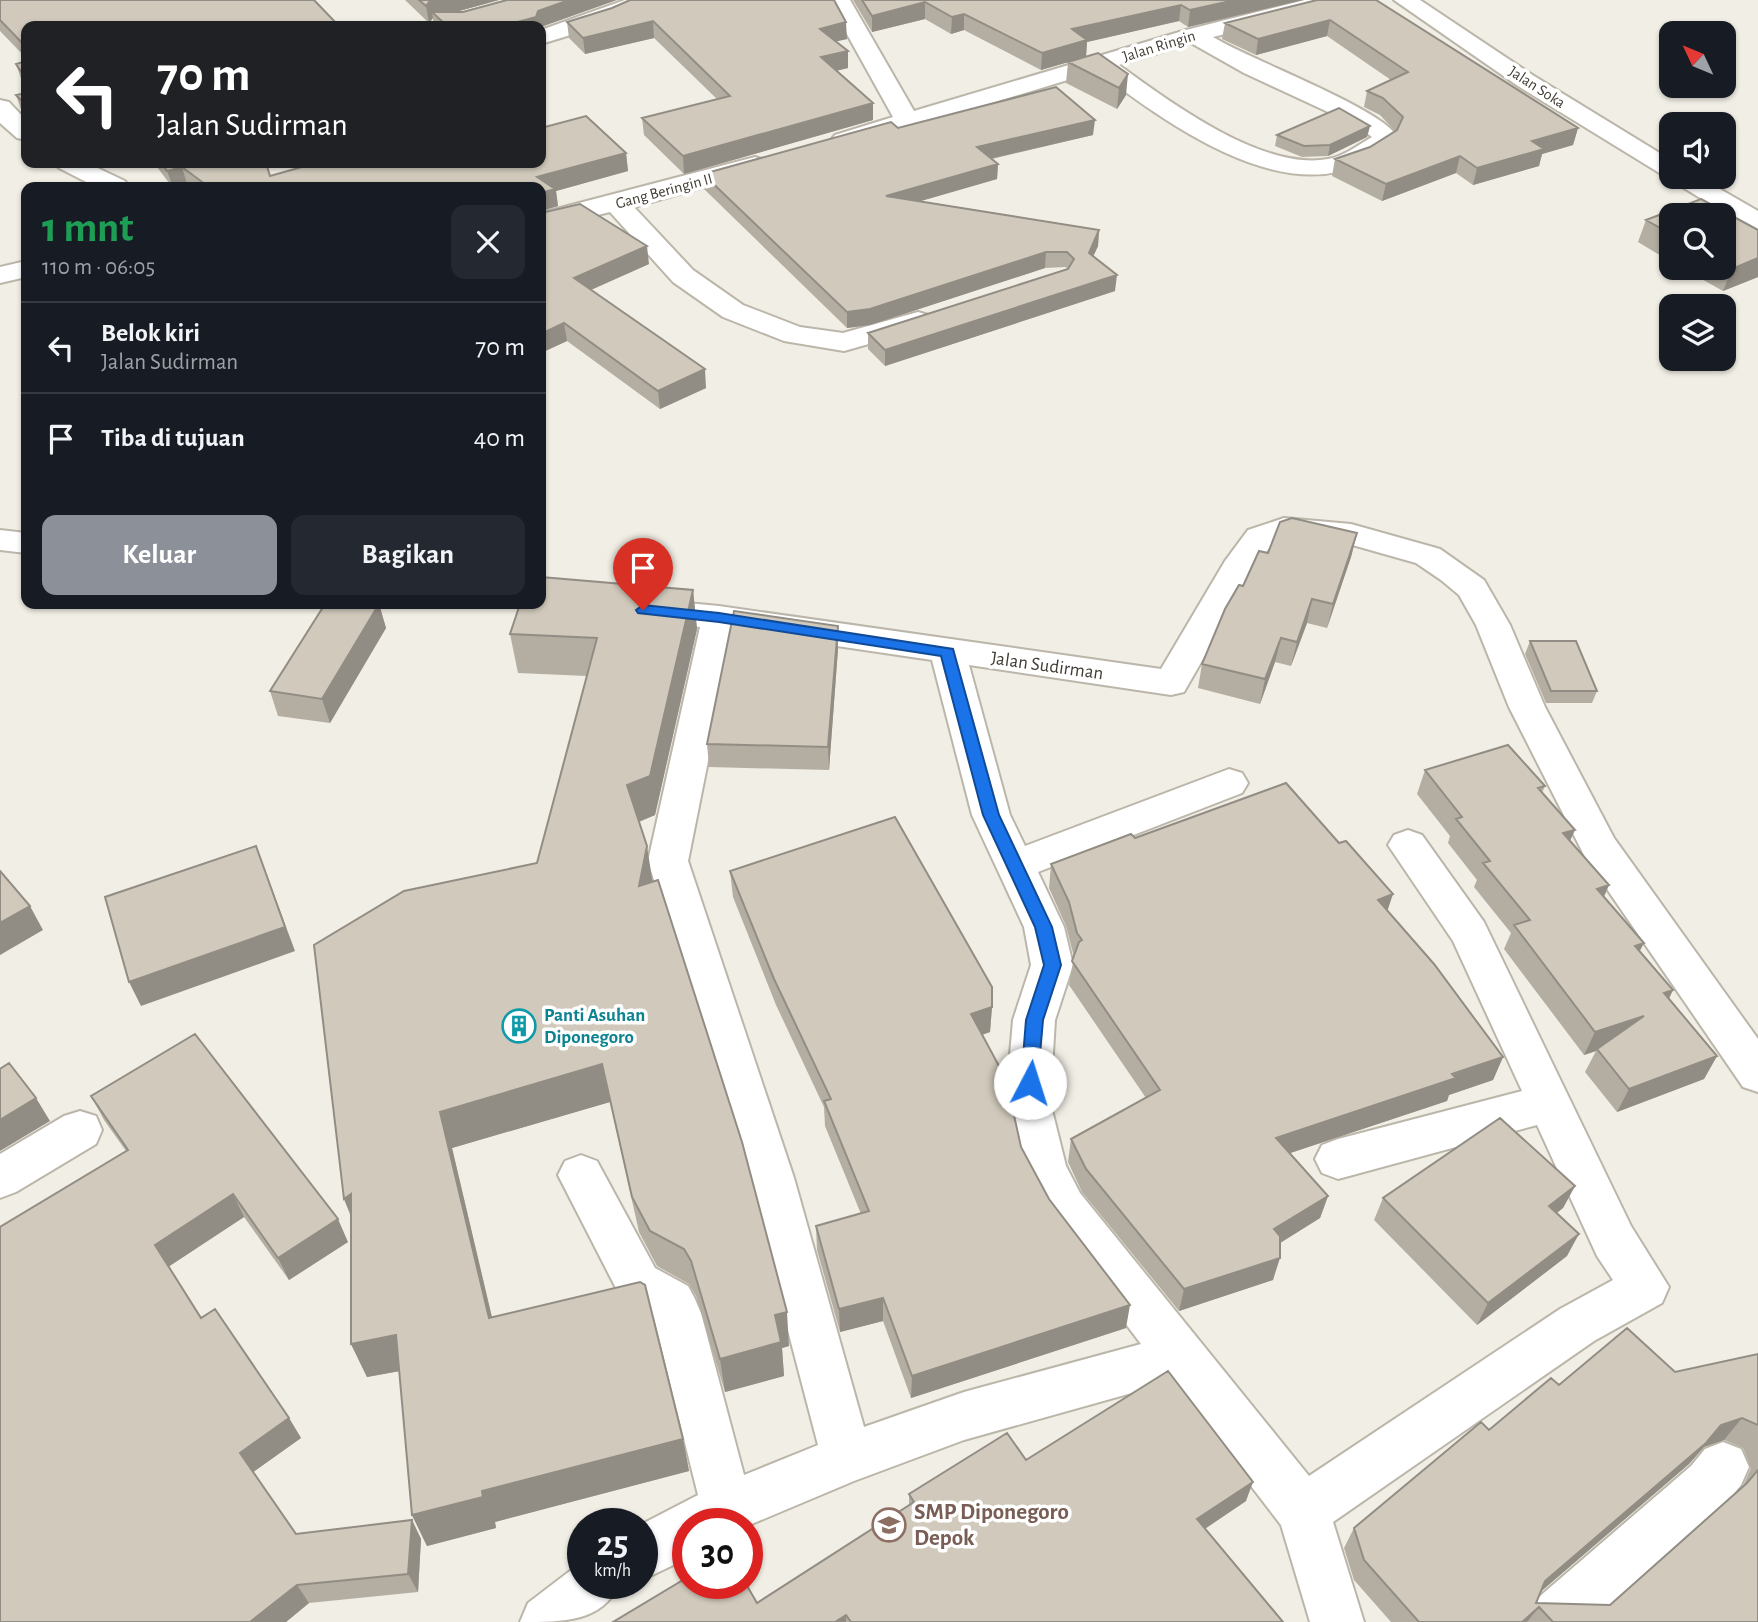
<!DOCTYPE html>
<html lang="id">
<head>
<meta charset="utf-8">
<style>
  body { margin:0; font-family:"Alegreya Sans",sans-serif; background:#242831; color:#f1f3f6; height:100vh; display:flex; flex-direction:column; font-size:26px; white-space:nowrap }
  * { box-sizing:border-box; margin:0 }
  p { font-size:23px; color:#9ea1a6 }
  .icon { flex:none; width:38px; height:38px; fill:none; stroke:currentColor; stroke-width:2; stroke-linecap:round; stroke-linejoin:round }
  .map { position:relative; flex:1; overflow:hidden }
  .side { position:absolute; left:21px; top:182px; width:525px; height:427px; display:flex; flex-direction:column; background:#171b24; border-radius:14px; box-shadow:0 2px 5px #0004 }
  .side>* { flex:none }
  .hud { position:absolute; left:21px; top:21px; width:525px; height:147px; border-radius:14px; box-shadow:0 2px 5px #0004; background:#202124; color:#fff; overflow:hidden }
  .needle { width:46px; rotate:314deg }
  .buttons { position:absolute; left:1659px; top:21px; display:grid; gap:14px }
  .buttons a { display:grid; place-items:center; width:77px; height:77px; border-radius:14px; background:#171b24; box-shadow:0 2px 5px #0004; font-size:35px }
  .speed { position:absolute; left:567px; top:1508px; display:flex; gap:14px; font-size:35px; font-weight:700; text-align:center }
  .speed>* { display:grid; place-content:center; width:91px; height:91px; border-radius:50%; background:#171b24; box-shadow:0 2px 5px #0004; line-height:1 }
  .speed small { font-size:18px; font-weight:400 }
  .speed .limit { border:10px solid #d22; background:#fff; color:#111 }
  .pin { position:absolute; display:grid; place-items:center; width:60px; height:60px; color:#fff; margin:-72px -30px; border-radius:50% 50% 50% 0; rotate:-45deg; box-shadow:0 0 7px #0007 }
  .pin .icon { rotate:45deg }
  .me { position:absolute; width:77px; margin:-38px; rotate:5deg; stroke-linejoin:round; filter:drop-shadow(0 0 5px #0008) }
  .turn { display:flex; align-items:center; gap:24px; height:147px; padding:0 21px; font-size:32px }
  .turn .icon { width:91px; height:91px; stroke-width:2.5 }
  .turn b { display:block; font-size:49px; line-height:60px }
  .round { display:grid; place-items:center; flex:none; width:74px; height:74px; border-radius:14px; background:#242831 }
  .headline { display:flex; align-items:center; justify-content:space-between; height:119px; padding:0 21px }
  h1 { font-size:42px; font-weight:600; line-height:52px; color:#1e9e55 }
  .primary-button { display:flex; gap:14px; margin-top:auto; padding:14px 21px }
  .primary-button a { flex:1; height:80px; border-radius:14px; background:#8c9099; color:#fff; font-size:28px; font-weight:600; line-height:80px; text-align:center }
  .primary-button a+a { background:#242831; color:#f1f3f6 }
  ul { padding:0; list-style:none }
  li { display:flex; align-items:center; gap:21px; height:91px; padding:0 21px; border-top:2px solid #363941 }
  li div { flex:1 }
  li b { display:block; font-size:26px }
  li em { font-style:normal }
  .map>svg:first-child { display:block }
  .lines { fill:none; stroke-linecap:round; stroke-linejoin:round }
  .minor-casing { stroke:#bbb6a9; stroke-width:4 }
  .minor { fill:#fff; fill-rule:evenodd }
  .wall { fill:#b4aea2; fill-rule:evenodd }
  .shaded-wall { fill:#928d84 }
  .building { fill:#d1cabc; stroke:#928d84; stroke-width:2 }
  .route { fill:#1a73e8; stroke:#114b97; stroke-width:2 }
  .labels { text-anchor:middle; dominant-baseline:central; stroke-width:7; stroke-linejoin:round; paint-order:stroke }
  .far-street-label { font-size:16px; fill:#433e35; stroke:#fff }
  .street-label { font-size:19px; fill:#433e35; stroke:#fff }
  .culture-label { font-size:19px; font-weight:bold; fill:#0d838f; stroke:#fff; text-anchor:start }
  .near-education-label { font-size:23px; font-weight:bold; fill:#785e54; stroke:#fff; text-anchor:start }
</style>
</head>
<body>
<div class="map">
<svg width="1758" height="1622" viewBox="0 0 1758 1622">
  <rect width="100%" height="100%" fill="#f1eee5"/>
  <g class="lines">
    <defs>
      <path id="minor" d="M625,0H654L651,5L613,22L541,44V30Z
        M828,0H850L914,111L1186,30L1305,0H1342L1339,5L1213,37C1253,61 1378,107 1397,136C1391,150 1378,155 1365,162C1279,207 1164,121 1097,71L844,148L835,145L831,140L835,135L893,117ZM1191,43L1244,73L1356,125L1372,137C1358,145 1343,157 1328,159C1262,171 1170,102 1119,65Z
        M1394,0H1420L1534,76L1671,160V177H1699L1758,211V230L1749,228L1518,86Z
        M0,100L9,102L26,120V140L17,138L0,123Z
        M755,157L764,160L768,165L764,170L634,207L693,270L743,305L800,327L843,333L918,312L928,315L932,321L928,327L844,351L784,341L723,317L673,282L610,212L541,229V213Z
        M55,163H87L125,181L129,187H96L59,168Z
        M26,261V277L0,283V267Z
        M1284,518L1351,524L1440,549L1484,580L1510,625L1545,707L1614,838L1758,1039V1092L1743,1087L1585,857L1509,707L1476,625L1459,595L1441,580L1416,563L1349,544L1287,539L1272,544L1257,565L1184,692L1171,695L969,665L1010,815L1025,846L1229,769L1242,773L1248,783L1242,793L1038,872L1064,927L1073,965L1055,1020L1050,1102L1066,1166L1080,1193L1309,1476L1560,1309L1613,1280L1597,1256L1537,1125L1338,1179L1322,1173L1315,1159L1322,1145L1338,1139L1522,1091L1453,941L1388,845L1394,835L1408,830L1422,835L1484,922L1631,1226L1669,1287L1662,1303L1594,1341L1333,1522L1364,1622H1310L1281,1525L1171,1382L964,1440L854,1481L747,1526L688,1524V1558L642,1580V1524L698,1495L654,1318L621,1298L558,1175L565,1161L581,1155L597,1161L655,1268L688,1286L694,1297L701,1313L744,1475L818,1445L748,1178L648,861L700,627L541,611L529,608L526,604H541V589L719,606L1161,669L1225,561L1248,530ZM734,631L932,660L972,815L1024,927L1031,965L1013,1020L1006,1102L1021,1170L1048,1221L1141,1344L964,1392L864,1427L794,1178L688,861Z
        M0,530L26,533V553L0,550Z
        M80,1111L96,1116L102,1130L96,1144L16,1192L0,1198V1154L64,1116Z
        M1723,1442L1741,1449L1749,1467L1741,1485L1727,1502L1592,1622H1524L1532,1603L1691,1466L1705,1449Z
        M583,1561V1584H620C601,1622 565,1622 520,1622L528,1603Z"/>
    </defs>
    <use href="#minor" class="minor-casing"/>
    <use href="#minor" class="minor"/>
  </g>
  <path class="wall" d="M0,0L26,26V58L0,31Z
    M405,0H499L456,12L541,26H434L433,18L429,23Z
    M853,0H1303L1188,27L1179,21L1087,42L1086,56L1098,53L1126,95L1117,109L1066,83L1068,62L1041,70L964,30L951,34L925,19L872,32Z
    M1317,0L1578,128L1573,145L1542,154L1539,166L1473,185L1456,173L1382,201L1332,176L1335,159L1370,147L1395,131L1380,115L1364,107L1367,91L1391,80L1327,36L1256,55L1222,39L1225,23Z
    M612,8L847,39L836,41L848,51V68L836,71L873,103V120L684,174L644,135L642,118L717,99L654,38L585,54L569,38L567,22Z
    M26,61V87L22,81L16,64Z
    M26,93V116L22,112L16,95Z
    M1370,126L1367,137L1328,156L1302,157L1275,146L1277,135Z
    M898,128L1093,135L992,159L998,164L997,179L921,201L1099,230L1098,246L1093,256L1115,291L885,366L868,349V333L1067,269L1066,267L1045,268L870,325L847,328L704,189L703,174Z
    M626,153L628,171L556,191L558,206L541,211V187H191L187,184L172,187L154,163H266L270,176Z
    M1701,199L1758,230V277L1723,291L1682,268H1724V215H1671V262L1638,242L1646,220Z
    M541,213L649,264L591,290L706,388L660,409L567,341L541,353Z
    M1357,533L1351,557L1327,628L1307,623L1291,666L1275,662L1260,704L1198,688L1202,664L1243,586L1268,553Z
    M693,590L697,629L655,815L639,822L652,882L789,1346L782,1348L784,1376L725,1392L696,1296L689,1284L657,1266L639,1232L610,1102L452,1148L492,1317L683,1439L689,1471L495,1522L496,1528L427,1546L412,1515L400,1371L367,1377L351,1344V1217L344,1199L537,863L587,676L518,673L510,634Z
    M379,604L386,628L330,723L278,716L270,691Z
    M838,626V649L829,770L709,767L707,744Z
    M1530,641L1597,691L1592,703H1546L1525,654Z
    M1425,770L1545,786L1542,793L1570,841L1609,885L1604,897L1640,951L1673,990L1669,999L1717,1056L1704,1079L1617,1112L1585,1072L1596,1051L1584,1055L1504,949L1511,933L1474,887L1477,880L1448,843L1450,836L1417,794Z
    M1135,838L1387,911L1503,1057L1493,1080L1449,1095L1447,1101L1290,1153L1328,1196L1320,1218L1280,1243L1273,1280L1179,1311L1082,1192L1068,1162L1071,1139L1146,1098L1069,985L1074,957L1066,926L1049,888L1051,864Z
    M730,871L992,1007L990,1032L982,1035L1021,1147L1049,1199L1126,1328L911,1398L883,1321L840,1332L817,1250L816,1226L861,1214L825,1126L824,1107L776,1005L733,897Z
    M91,1096L348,1242L289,1280L244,1217L168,1267L201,1318L289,1418L301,1438L253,1472L296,1534L412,1520L421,1539L418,1592L309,1603L286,1622H0L126,1151L104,1120Z
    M1575,1186L1563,1208L1557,1213L1567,1256L1477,1325L1374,1220L1383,1198Z
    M1758,1354V1622H1391L1354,1580L1344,1548L1354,1528L1489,1430L1559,1385L1675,1372ZM1724,1440L1743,1448L1751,1468L1743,1486L1610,1605L1536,1603L1540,1592L1689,1464L1704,1447Z
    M1026,1460L1246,1501L1205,1529L1283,1622H613L757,1603L909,1506V1494Z"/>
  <path class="shaded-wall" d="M436,0H499L437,17L432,12L433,18L429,23L426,6L429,2Z
    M569,0H617L541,27V26H503L538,11Z
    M1235,0H1303L1188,27L1190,10Z
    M925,2V19L872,32V16Z
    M1181,5L1179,21L1087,42L1086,57L1041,70L1042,53L1072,29Z
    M964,14V30L951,34L952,17Z
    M1330,20L1327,36L1256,55L1258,39Z
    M653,21L654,38L585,54L583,38Z
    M846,22L847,39L821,45L820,29Z
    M848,51V68L822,74L821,57Z
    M1128,74L1126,95L1117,109L1119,88Z
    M873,103V120L684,174L683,156Z
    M1095,120L1093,135L976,162L977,147Z
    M1370,126L1367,137L1328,156L1330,145Z
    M1578,128L1573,145L1542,154L1539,166L1473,185L1477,168L1532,141Z
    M626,153L628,171L556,191L558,206L541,211V187L537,177Z
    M1460,156L1456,173L1382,201L1386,184Z
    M998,164L997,179L886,211V196Z
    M182,167L187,184L173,187L167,171Z
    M1099,230L1098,246L1088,268L1089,253Z
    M647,246L649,264L577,296L574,278Z
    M1046,252L1045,268L870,325L847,328V312Z
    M1758,258V277L1723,291L1732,269Z
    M1117,275L1115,291L885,366V350Z
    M564,323L567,341L541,353V334Z
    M705,369L706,388L660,409L658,391Z
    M1357,533L1351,557L1327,628L1333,604Z
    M693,590L697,629L655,815L633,824L627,785Z
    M1312,599L1307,623L1291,666L1297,642Z
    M379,604L386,628L330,723L322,699Z
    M838,626V649L829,770L828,747Z
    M1281,638L1275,662L1260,704L1265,679Z
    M1575,830L1564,854L1563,833Z
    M256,846L295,951L141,1006L129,982Z
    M647,846L653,885L639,886Z
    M1609,885L1598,909L1597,889Z
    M1393,894L1385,918L1378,900Z
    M30,906L43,930L0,955V923Z
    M1644,943L1632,966L1635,946Z
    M1673,990L1661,1013L1664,993Z
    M992,1007L990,1032L969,1039L971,1014Z
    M1644,1016L1597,1049L1596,1051L1584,1055L1595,1032Z
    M1717,1056L1704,1079L1617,1112L1629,1089Z
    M1503,1057L1493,1080L1449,1095L1447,1101L1269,1160L1276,1138Z
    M602,1064L610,1102L452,1148L500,1352L489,1318L440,1112Z
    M36,1098L50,1121L0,1151V1120Z
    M1575,1186L1563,1208L1537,1228L1549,1206Z
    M233,1194L244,1217L168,1267L155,1245Z
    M351,1194L359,1234L344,1199Z
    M1328,1196L1320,1218L1267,1251L1274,1229Z
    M338,1219L348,1242L289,1280L278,1258Z
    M1579,1234L1567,1256L1477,1325L1488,1303Z
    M1280,1258L1273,1280L1179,1311L1184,1289Z
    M883,1298V1321L840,1332L839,1309Z
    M1130,1305L1126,1328L911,1398L912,1376Z
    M787,1312L789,1346L782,1348L784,1376L725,1392L720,1359L775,1315Z
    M396,1335L411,1369L367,1377L351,1344Z
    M289,1418L301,1438L252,1473L240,1453Z
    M1742,1418L1724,1440L1704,1447L1689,1464L1530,1601L1545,1581L1721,1425Z
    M683,1439L689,1471L495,1522L496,1528L427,1546L412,1515L482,1491Z
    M1253,1482L1246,1501L1191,1538L1197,1519Z
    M412,1520L421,1539L418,1592L408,1574Z
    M297,1585L309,1603L286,1622H250Z
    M1539,1607L1527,1622H1522Z
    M846,1615V1622H835Z"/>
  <path class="building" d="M0,0H314L339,26H26V47L0,20Z
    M419,0H436L429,2L426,6Z
    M507,0H569L538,11L536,17L503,26H447L432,12H463Z
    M630,0H834L846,22L820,29L848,51L821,57L873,103L683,156L642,118L730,96L653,21L583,38L567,22L612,8Z
    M862,0H1235L1190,10L1181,5L1072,29L1087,40L1042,53L964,14L952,17L925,2L872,16Z
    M1317,0H1376L1578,128L1532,141L1544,149L1477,168L1460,156L1386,184L1335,159L1370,147L1397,130L1403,117L1383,98L1367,91L1408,72L1330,20L1258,39L1225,23Z
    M1098,53L1128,74L1119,88L1068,62Z
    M26,61V79L16,64Z
    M1056,87L1095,120L977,147L998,164L886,196L1099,230L1089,253L1117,275L885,350L868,333L1068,269L1074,259L1067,252H1046L870,309L847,312L703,174L891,122L898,128Z
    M26,93V112L22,101L16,95Z
    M1339,108L1370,126L1330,145L1304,146L1277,135Z
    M586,116L626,153L537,177L555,189L541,193V187H209L182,167L167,171L162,163H266L270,176L316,163H541V128Z
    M1701,199L1758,230V258L1732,269L1724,264V215H1671V234L1646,220Z
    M580,204L647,246L574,278L705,369L658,391L564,323L541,334V213Z
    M1292,518L1357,533L1333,604L1312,599L1297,642L1281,638L1265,679L1202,664L1225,609L1239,585L1243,586L1259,551L1268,553L1280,522Z
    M541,577L693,590L650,776L627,785L647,846L639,886L658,880L742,1142L787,1312L775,1315L781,1342L720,1359L691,1261L684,1249L650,1231L632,1197L602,1064L440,1112L489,1318L640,1282L645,1285L683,1439L482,1491L483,1497L412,1515L396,1335L351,1344V1194L344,1199L314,945L404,891L537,863L597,638L510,634L520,604H541Z
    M325,604H379L322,699L270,691Z
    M734,611L838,626L828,747L707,744Z
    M1530,641H1576L1597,691H1551Z
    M1508,745L1545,786L1538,788L1575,830L1563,833L1609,885L1597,889L1644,943L1635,946L1673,990L1664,993L1717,1056L1629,1089L1597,1049L1644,1016L1595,1032L1514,925L1530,920L1483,863L1490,861L1456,819L1462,817L1425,770Z
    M1286,783L1339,843L1346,841L1393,894L1378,900L1434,964L1503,1057L1452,1074L1456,1078L1276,1138L1328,1196L1274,1229L1280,1236V1258L1184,1289L1086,1169L1071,1139L1160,1090L1072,961L1079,942L1082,940L1077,933L1069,902L1051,864L1131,834L1135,838Z
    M895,817L992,987V1007L971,1014L1006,1079L1021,1147L1049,1199L1130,1305L912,1376L883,1298L839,1309L816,1226L869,1211L824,1101L831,1099L774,979L730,871Z
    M256,846L285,927L129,982L105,897Z
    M0,871L30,906L0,923Z
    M195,1034L338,1219L278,1258L233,1194L155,1245L201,1318L215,1309L289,1418L240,1453L296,1534L412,1520L408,1574L297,1585L250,1622H0V1227L128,1150L91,1096Z
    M9,1063L36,1098L0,1120V1069Z
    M1500,1118L1575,1186L1549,1206L1579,1234L1488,1303L1383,1198Z
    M1627,1328L1675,1372L1758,1354V1425L1742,1418L1721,1425L1706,1443L1545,1581L1536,1603L1610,1605L1747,1483L1758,1470V1622H1553L1539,1607L1522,1622H1419L1364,1560L1354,1528L1481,1422L1489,1430L1551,1378L1559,1385Z
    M1168,1371L1253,1482L1197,1519L1283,1622H851L846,1615L835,1622H613L688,1577V1584H746L757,1603L914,1502L909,1494L1007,1433L1026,1460Z"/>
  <path class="route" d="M643,605L719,613L953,649L999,815L1052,927L1061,965L1043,1020L1037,1088L1030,1090L1021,1083L1026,1020L1044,965L1035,927L983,815L941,656L719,622L638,613L636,610Z"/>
  <defs>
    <symbol id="building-ring" viewBox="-11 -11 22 22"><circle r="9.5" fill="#fff" stroke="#0f9aa8" stroke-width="1.5"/><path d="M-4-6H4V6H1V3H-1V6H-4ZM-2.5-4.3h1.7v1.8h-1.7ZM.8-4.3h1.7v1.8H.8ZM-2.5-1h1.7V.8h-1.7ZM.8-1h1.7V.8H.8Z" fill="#0f9aa8"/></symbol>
    <symbol id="school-ring" viewBox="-11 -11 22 22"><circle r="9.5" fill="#fff" stroke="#8d6e63" stroke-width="1.5"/><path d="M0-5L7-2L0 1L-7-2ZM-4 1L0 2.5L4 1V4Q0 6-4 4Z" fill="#8d6e63"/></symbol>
  </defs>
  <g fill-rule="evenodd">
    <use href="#building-ring" x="500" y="1007" width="38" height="38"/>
    <use href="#school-ring" x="870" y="1506" width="38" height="38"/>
  </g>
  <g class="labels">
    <g class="far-street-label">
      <text transform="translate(1159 46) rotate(-17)">Jalan Ringin</text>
      <text transform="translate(1537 87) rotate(33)">Jalan Soka</text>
      <text transform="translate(664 191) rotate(-15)">Gang Beringin II</text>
    </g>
    <g class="street-label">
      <text transform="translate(1047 666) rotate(8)">Jalan Sudirman</text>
    </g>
    <g class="culture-label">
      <text x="544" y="1015">Panti Asuhan<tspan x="544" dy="22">Diponegoro</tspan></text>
    </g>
    <g class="near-education-label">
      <text x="914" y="1512">SMP Diponegoro<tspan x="914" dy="26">Depok</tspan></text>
    </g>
  </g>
</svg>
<div class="buttons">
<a><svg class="needle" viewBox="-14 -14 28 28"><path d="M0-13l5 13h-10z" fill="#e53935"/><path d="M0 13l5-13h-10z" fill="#9ea1a6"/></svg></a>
<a><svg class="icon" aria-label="sound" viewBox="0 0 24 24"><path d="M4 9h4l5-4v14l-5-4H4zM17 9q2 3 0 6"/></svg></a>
<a><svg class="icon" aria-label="search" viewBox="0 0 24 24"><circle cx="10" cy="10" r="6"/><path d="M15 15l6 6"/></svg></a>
<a><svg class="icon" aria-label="layers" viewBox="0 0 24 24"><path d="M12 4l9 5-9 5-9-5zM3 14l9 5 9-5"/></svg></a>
</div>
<div class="speed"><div>25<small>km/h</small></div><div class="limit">30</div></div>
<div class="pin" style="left:643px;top:610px;background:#d93025"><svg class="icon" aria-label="arrive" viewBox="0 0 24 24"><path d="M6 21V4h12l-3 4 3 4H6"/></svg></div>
<svg class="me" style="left:1030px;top:1083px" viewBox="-20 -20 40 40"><circle r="19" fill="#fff"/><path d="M0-13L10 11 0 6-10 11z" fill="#1a73e8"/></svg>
<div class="hud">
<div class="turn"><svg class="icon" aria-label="left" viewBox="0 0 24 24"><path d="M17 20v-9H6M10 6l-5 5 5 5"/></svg><div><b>70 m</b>Jalan Sudirman</div></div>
</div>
<section class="side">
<div class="headline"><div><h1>1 mnt</h1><p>110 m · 06:05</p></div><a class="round"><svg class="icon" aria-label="close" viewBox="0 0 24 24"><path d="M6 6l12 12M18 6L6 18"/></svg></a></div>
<ul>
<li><svg class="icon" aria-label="left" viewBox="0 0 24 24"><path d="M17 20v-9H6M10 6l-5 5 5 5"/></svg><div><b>Belok kiri</b><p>Jalan Sudirman</p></div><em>70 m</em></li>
<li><svg class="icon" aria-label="arrive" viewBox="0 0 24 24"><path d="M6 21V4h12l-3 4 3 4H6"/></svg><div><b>Tiba di tujuan</b></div><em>40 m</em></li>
</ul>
<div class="primary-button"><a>Keluar</a><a>Bagikan</a></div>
</section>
</div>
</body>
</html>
